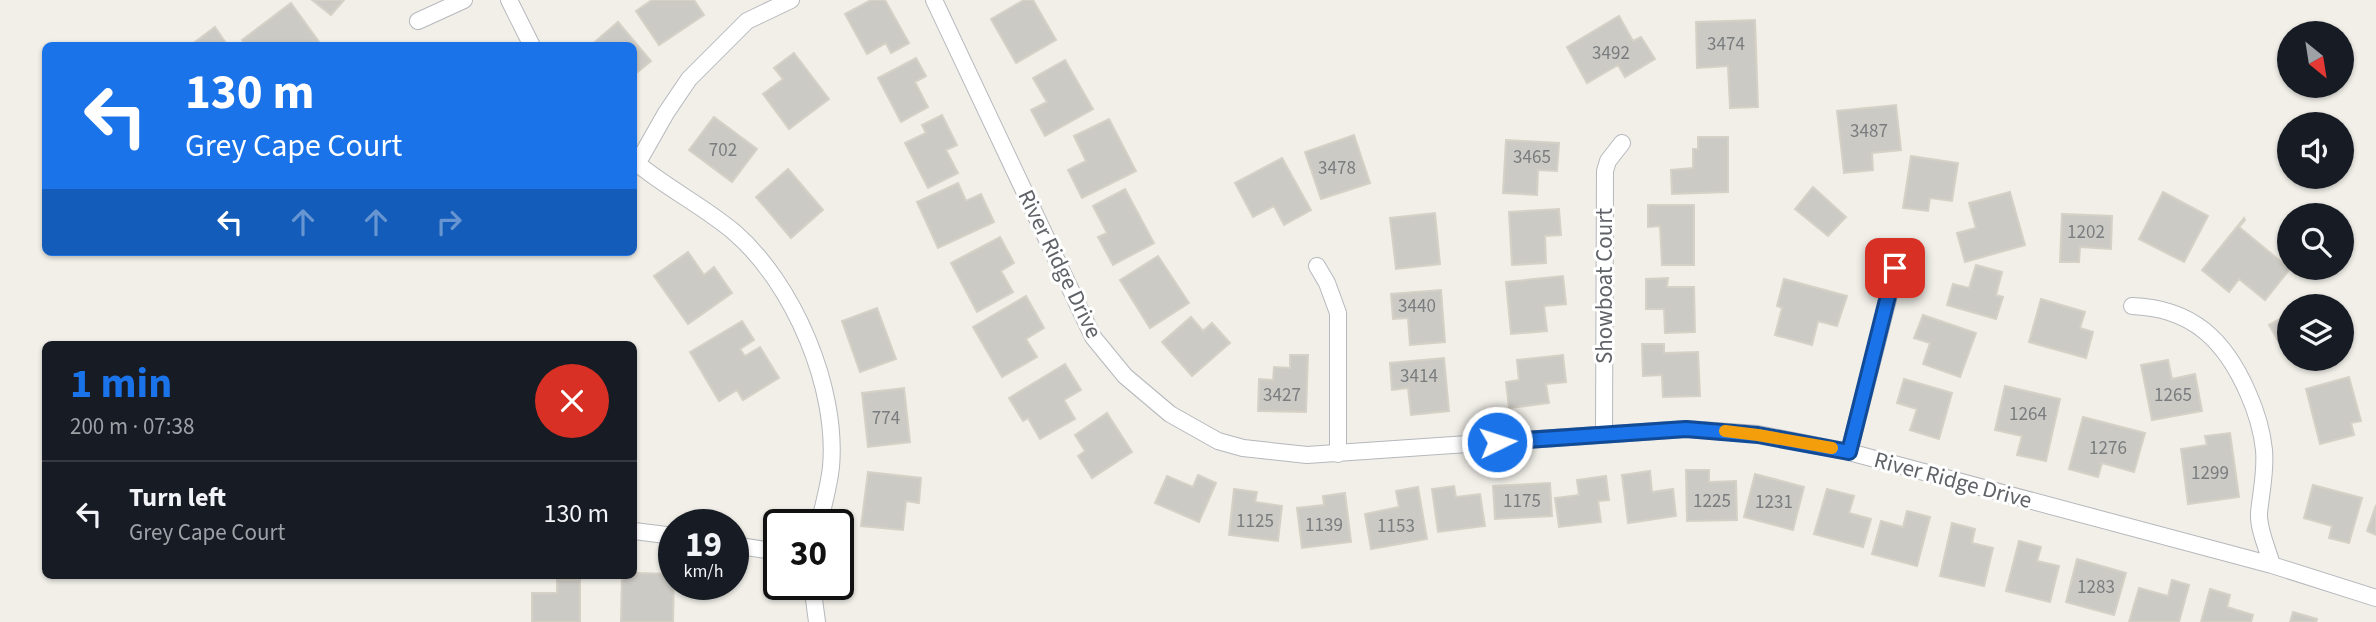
<!DOCTYPE html>
<html lang="en">
<head>
<meta charset="utf-8">
<style>
  body { margin:0; font-family:"Source Sans 3",sans-serif; background:#20242c; color:#f1f3f6; height:100vh; display:flex; flex-direction:column; font-size:26px; white-space:nowrap }
  * { box-sizing:border-box; margin:0 }
  p { font-size:23px; color:#9ea1a6 }
  .icon { flex:none; width:38px; height:38px; fill:none; stroke:currentColor; stroke-width:2; stroke-linecap:round; stroke-linejoin:round }
  .map { position:relative; flex:1; overflow:hidden }
  .side { position:absolute; left:42px; top:341px; width:595px; height:238px; display:flex; flex-direction:column; background:#171b24; border-radius:10px; box-shadow:0 2px 5px #0004 }
  .side>* { flex:none }
  .hud { position:absolute; left:42px; top:42px; width:595px; height:214px; border-radius:10px; box-shadow:0 2px 5px #0004; background:#1a73e8; color:#fff; overflow:hidden }
  .needle { width:46px; rotate:150deg }
  .fabs { position:absolute; left:2277px; top:21px; display:grid; gap:14px }
  .fabs a { display:grid; place-items:center; width:77px; height:77px; border-radius:50%; background:#171b24; box-shadow:0 2px 5px #0004; font-size:35px }
  .speed { position:absolute; left:658px; top:509px; display:flex; gap:14px; font-size:35px; font-weight:700; text-align:center }
  .speed>* { display:grid; place-content:center; width:91px; height:91px; border-radius:50%; background:#171b24; box-shadow:0 2px 5px #0004; line-height:1 }
  .speed small { font-size:18px; font-weight:400 }
  .speed .limit { border:4px solid #111; border-radius:10px; background:#fff; color:#111 }
  .pin { position:absolute; display:grid; place-items:center; width:60px; height:60px; color:#fff; margin:-30px; border-radius:14px; box-shadow:0 4px 10px #0006 }
  .me { position:absolute; width:77px; margin:-38px; rotate:86deg; stroke-linejoin:round; filter:drop-shadow(0 0 5px #0008) }
  .turn { display:flex; align-items:center; gap:24px; height:147px; padding:0 28px; font-size:32px }
  .turn .icon { width:91px; height:91px; stroke-width:2.5 }
  .turn b { display:block; font-size:49px; line-height:60px }
  .lanes { display:flex; align-items:center; height:66px; padding:0 28px; background:#0003; justify-content:center; gap:35px; direction:ltr }
  .lanes .off { opacity:.35 }
  .round { display:grid; place-items:center; flex:none; width:74px; height:74px; border-radius:37px; background:#20242c }
  .overview { display:flex; align-items:center; justify-content:space-between; height:119px; padding:0 28px }
  h1 { font-size:42px; font-weight:700; line-height:52px; color:#1a73e8 }
  ul { padding:0; list-style:none }
  li { display:flex; align-items:center; gap:21px; height:105px; padding:0 28px; border-top:2px solid #363941 }
  li div { flex:1 }
  li b { display:block; font-size:26px }
  li em { font-style:normal }
  .map>svg:first-child { display:block }
  .building { fill:#cccac5; stroke:#d6d1c6; stroke-width:2 }
  .lines { fill:none; stroke-linecap:round; stroke-linejoin:round }
  .minor-casing { stroke:#b5b8bc; stroke-width:18 }
  .minor { stroke:#fff; stroke-width:16 }
  .route-casing { stroke:#114b97; stroke-width:18 }
  .route { stroke:#1a73e8; stroke-width:12 }
  .slow { stroke:#f59e0b; stroke-width:12 }
  .labels { text-anchor:middle; dominant-baseline:central; stroke-width:6; stroke-linejoin:round; paint-order:stroke }
  .number-label { font-size:19px; fill:#7a7d7f }
  .street-label { font-size:23px; fill:#5f6368; stroke:#fff }
</style>
</head>
<body>
<div class="map">
<svg width="2376" height="622" viewBox="0 0 2376 622">
  <rect width="100%" height="100%" fill="#f1efe8"/>
  <path class="building" d="M312,0H344L331,15Z
    M652,0H694L704,15L659,45L636,11Z
    M871,0H885L909,43L891,53L886,43L867,54L845,14Z
    M1024,0H1033L1056,40L1016,63L991,19Z
    M291,3L322,46H246L242,40Z
    M1619,16L1633,41L1641,37L1655,59L1625,77L1618,65L1587,83L1567,47Z
    M1755,20L1758,107L1730,108L1728,66L1697,68L1696,22Z
    M618,22L651,61L634,75V46H590Z
    M215,27L228,46H198L195,42Z
    M794,53L829,99L789,129L763,94L783,79L774,68Z
    M916,58L926,76L915,82L928,107L901,122L878,78Z
    M1065,60L1093,109L1045,136L1031,110L1047,102L1033,78Z
    M1896,105L1901,150L1872,153L1873,170L1844,173L1837,111Z
    M942,115L957,145L946,150L958,173L928,188L905,143L926,133L922,125Z
    M714,117L757,149L732,182L689,150Z
    M1109,119L1136,171L1082,198L1068,170L1086,161L1074,136Z
    M1354,135L1370,183L1321,199L1305,152Z
    M1698,137H1728V192L1672,194L1671,170L1693,168V149H1698Z
    M1506,140L1559,143L1557,171L1538,170L1537,195L1503,193Z
    M1911,156L1958,163L1952,201L1930,198L1928,211L1903,208Z
    M1282,158L1311,210L1284,225L1274,206L1253,217L1235,183Z
    M788,169L823,210L791,238L756,197Z
    M958,183L966,201L981,194L994,222L938,248L917,202Z
    M1813,187L1846,217L1828,236L1795,209Z
    M1125,189L1154,243L1113,265L1098,237L1107,233L1093,206Z
    M2010,192L2025,245L1965,262L1957,233L1976,228L1969,203Z
    M2163,192L2208,216L2184,262L2139,239Z
    M1648,205H1694V265H1662L1660,226L1648,227Z
    M1559,209L1561,235L1545,236L1546,263L1512,265L1509,212Z
    M1435,213L1440,264L1396,269L1390,218Z
    M2062,214L2112,216L2111,249L2080,247L2079,262H2060Z
    M2244,218L2245,220L2239,227L2290,269L2265,300L2239,279L2229,292L2202,270Z
    M1000,237L1014,263L1001,271L1013,292L977,312L951,263Z
    M688,252L704,275L714,267L732,293L688,324L654,276Z
    M1158,256L1189,303L1150,328L1120,280Z
    M1976,265L2002,272L1996,295L2003,297L1996,319L1947,305L1953,284L1969,288Z
    M1563,276L1566,304L1544,306L1547,331L1511,334L1506,282Z
    M1668,278L1667,287H1694L1695,332L1665,333L1664,309H1646V279Z
    M1784,279L1847,296L1837,326L1818,321L1812,345L1775,335L1782,308L1777,306Z
    M1441,290L1445,342L1410,345L1408,318L1393,319L1391,294Z
    M1026,296L1044,328L1026,339L1037,357L1002,377L973,327Z
    M2041,299L2085,312L2080,328L2093,332L2086,358L2029,342Z
    M877,308L896,359L860,372L842,321Z
    M2289,314V350L2285,353L2269,325Z
    M1923,315L1976,333L1960,377L1923,364L1930,343L1914,338Z
    M1191,317L1203,331L1212,323L1230,343L1192,376L1162,342Z
    M742,321L754,340L740,349L745,356L760,347L779,378L743,400L737,390L719,401L690,352Z
    M1642,344H1664V353L1698,352L1700,396L1663,397L1662,375L1643,376Z
    M1290,355H1308L1306,412L1258,411L1259,379L1273,380L1274,367L1290,368Z
    M1563,355L1566,382L1546,384L1549,403L1509,408L1506,382L1519,380L1517,360Z
    M1444,358L1449,411L1411,415L1408,388L1392,390L1390,363Z
    M2168,360L2172,379L2195,374L2202,411L2152,420L2141,365Z
    M1065,364L1081,390L1064,400L1075,419L1040,439L1028,418L1023,421L1009,398Z
    M2349,377L2361,421L2351,423L2354,435L2320,444L2306,389Z
    M1904,379L1952,393L1939,439L1910,430L1917,409L1897,403Z
    M2005,386L2060,399L2046,461L2017,455L2022,436L1995,430Z
    M904,388L910,442L868,447L862,393Z
    M1107,413L1132,452L1092,478L1078,456L1085,451L1075,435Z
    M2083,417L2145,433L2134,472L2102,463L2098,477L2069,469Z
    M2230,433L2239,497L2188,504L2181,449L2207,445L2205,436Z
    M1686,470H1709V482L1736,481L1737,520L1687,521Z
    M1650,471L1652,492L1673,489L1676,516L1628,523L1622,475Z
    M868,472L921,478L919,503L906,501L903,530L861,526Z
    M1755,474L1804,487L1793,530L1744,517Z
    M1198,475L1216,483L1199,522L1155,503L1167,476L1193,487Z
    M1606,476L1609,500L1598,501L1601,522L1559,527L1555,498L1579,495L1577,480Z
    M1550,483L1552,516L1495,519L1493,486Z
    M2313,485L2362,498L2349,543L2329,538L2332,526L2304,518Z
    M1454,486L1456,497L1480,494L1485,526L1438,532L1432,489Z
    M1418,487L1427,539L1371,549L1365,514L1399,507L1396,491Z
    M1234,489L1257,492L1255,502L1282,506L1278,541L1229,535Z
    M1827,489L1854,496L1849,513L1871,519L1863,547L1814,534Z
    M1345,493L1351,542L1302,548L1297,508L1324,505L1323,496Z
    M2376,505V535L2367,531Z
    M1907,511L1930,517L1917,566L1872,554L1881,521L1903,527Z
    M1952,523L1975,529L1972,543L1993,548L1984,586L1940,576Z
    M2019,541L2041,547L2037,561L2059,566L2050,602L2006,591Z
    M2077,559L2126,573L2114,615L2066,602Z
    M634,573L674,574L673,622H621L622,576H634Z
    M557,580H580V622H532V593H557Z
    M2172,580L2189,585L2179,622H2129L2139,588L2168,596Z
    M2210,589L2230,595L2227,607L2253,615L2251,622H2201Z
    M2293,612L2317,619L2316,622H2290Z"/>
  <g class="lines">
    <defs>
      <path id="minor" d="M509,0L532,46
        M934,0L1093,337L1125,376L1170,414L1218,441L1243,448L1307,455L1686,429L1758,434L1849,452L2272,565L2376,598
        M418,21L464,0
        M634,161C665,187 703,206 734,232C794,284 838,388 831,467C829,486 823,506 819,525
        M637,164L666,113L689,79L747,21L791,0
        M1317,266L1327,283L1338,313V454
        M2132,306C2192,308 2225,340 2248,393C2256,411 2262,430 2264,450C2266,472 2261,492 2259,513C2258,529 2268,550 2272,565
        M1604,434L1605,171L1608,161L1622,143
        M1849,452L1896,268
        M634,531L674,536
        M733,545L779,552
        M812,584L817,622"/>
    </defs>
    <use href="#minor" class="minor-casing"/>
    <use href="#minor" class="minor"/>
  </g>
  <g class="lines">
    <defs>
      <path id="route" d="M1497,442L1686,429L1758,435L1849,452L1895,268"/>
    </defs>
    <use href="#route" class="route-casing"/>
    <use href="#route" class="route"/>
    <path class="slow" d="M1725,431L1758,435L1832,448"/>
  </g>
  <g class="labels">
    <g class="number-label">
      <text x="1726" y="44">3474</text>
      <text x="1611" y="53">3492</text>
      <text x="1869" y="131">3487</text>
      <text x="723" y="150">702</text>
      <text x="1532" y="157">3465</text>
      <text x="1337" y="168">3478</text>
      <text x="2086" y="232">1202</text>
      <text x="1417" y="306">3440</text>
      <text x="1419" y="376">3414</text>
      <text x="1282" y="395">3427</text>
      <text x="2173" y="395">1265</text>
      <text x="2028" y="414">1264</text>
      <text x="886" y="418">774</text>
      <text x="2108" y="448">1276</text>
      <text x="2210" y="473">1299</text>
      <text x="1522" y="501">1175</text>
      <text x="1712" y="501">1225</text>
      <text x="1774" y="502">1231</text>
      <text x="1255" y="521">1125</text>
      <text x="1324" y="525">1139</text>
      <text x="1396" y="526">1153</text>
      <text x="2096" y="587">1283</text>
    </g>
    <g class="street-label">
      <text transform="translate(1060 264) rotate(64)">River Ridge Drive</text>
      <text transform="translate(1604 286) rotate(-90)">Showboat Court</text>
      <text transform="translate(1953 480) rotate(15)">River Ridge Drive</text>
    </g>
  </g>
</svg>
<div class="fabs">
<a><svg class="needle" viewBox="-14 -14 28 28"><path d="M0-13l5 13h-10z" fill="#e53935"/><path d="M0 13l5-13h-10z" fill="#9ea1a6"/></svg></a>
<a><svg class="icon" aria-label="sound" viewBox="0 0 24 24"><path d="M4 9h4l5-4v14l-5-4H4zM17 9q2 3 0 6"/></svg></a>
<a><svg class="icon" aria-label="search" viewBox="0 0 24 24"><circle cx="10" cy="10" r="6"/><path d="M15 15l6 6"/></svg></a>
<a><svg class="icon" aria-label="layers" viewBox="0 0 24 24"><path d="M12 4l9 5-9 5-9-5zM3 14l9 5 9-5"/></svg></a>
</div>
<div class="speed"><div>19<small>km/h</small></div><div class="limit">30</div></div>
<div class="pin" style="left:1895px;top:268px;background:#d93025"><svg class="icon" aria-label="arrive" viewBox="0 0 24 24"><path d="M6 21V4h12l-3 4 3 4H6"/></svg></div>
<svg class="me" style="left:1497px;top:442px" viewBox="-20 -20 40 40"><circle r="17" fill="#1a73e8" stroke="#fff" stroke-width="3"/><path d="M0-11L8 9 0 5-8 9z" fill="#fff"/></svg>
<div class="hud">
<div class="turn"><svg class="icon" aria-label="left" viewBox="0 0 24 24"><path d="M17 20v-9H6M10 6l-5 5 5 5"/></svg><div><b>130 m</b>Grey Cape Court</div></div>
<div class="lanes"><svg class="icon" aria-label="left" viewBox="0 0 24 24"><path d="M17 20v-9H6M10 6l-5 5 5 5"/></svg><svg class="icon off" aria-label="ahead" viewBox="0 0 24 24"><path d="M12 20V5M6 11l6-6 6 6"/></svg><svg class="icon off" aria-label="ahead" viewBox="0 0 24 24"><path d="M12 20V5M6 11l6-6 6 6"/></svg><svg class="icon off" aria-label="right" viewBox="0 0 24 24"><path d="M7 20v-9h11M14 6l5 5-5 5"/></svg></div>
</div>
<section class="side">
<div class="overview"><div><h1>1 min</h1><p>200 m · 07:38</p></div><a class="round" style="background:#d93025;color:#fff"><svg class="icon" aria-label="close" viewBox="0 0 24 24"><path d="M6 6l12 12M18 6L6 18"/></svg></a></div>
<ul>
<li><svg class="icon" aria-label="left" viewBox="0 0 24 24"><path d="M17 20v-9H6M10 6l-5 5 5 5"/></svg><div><b>Turn left</b><p>Grey Cape Court</p></div><em>130 m</em></li>
</ul>
</section>
</div>
</body>
</html>
